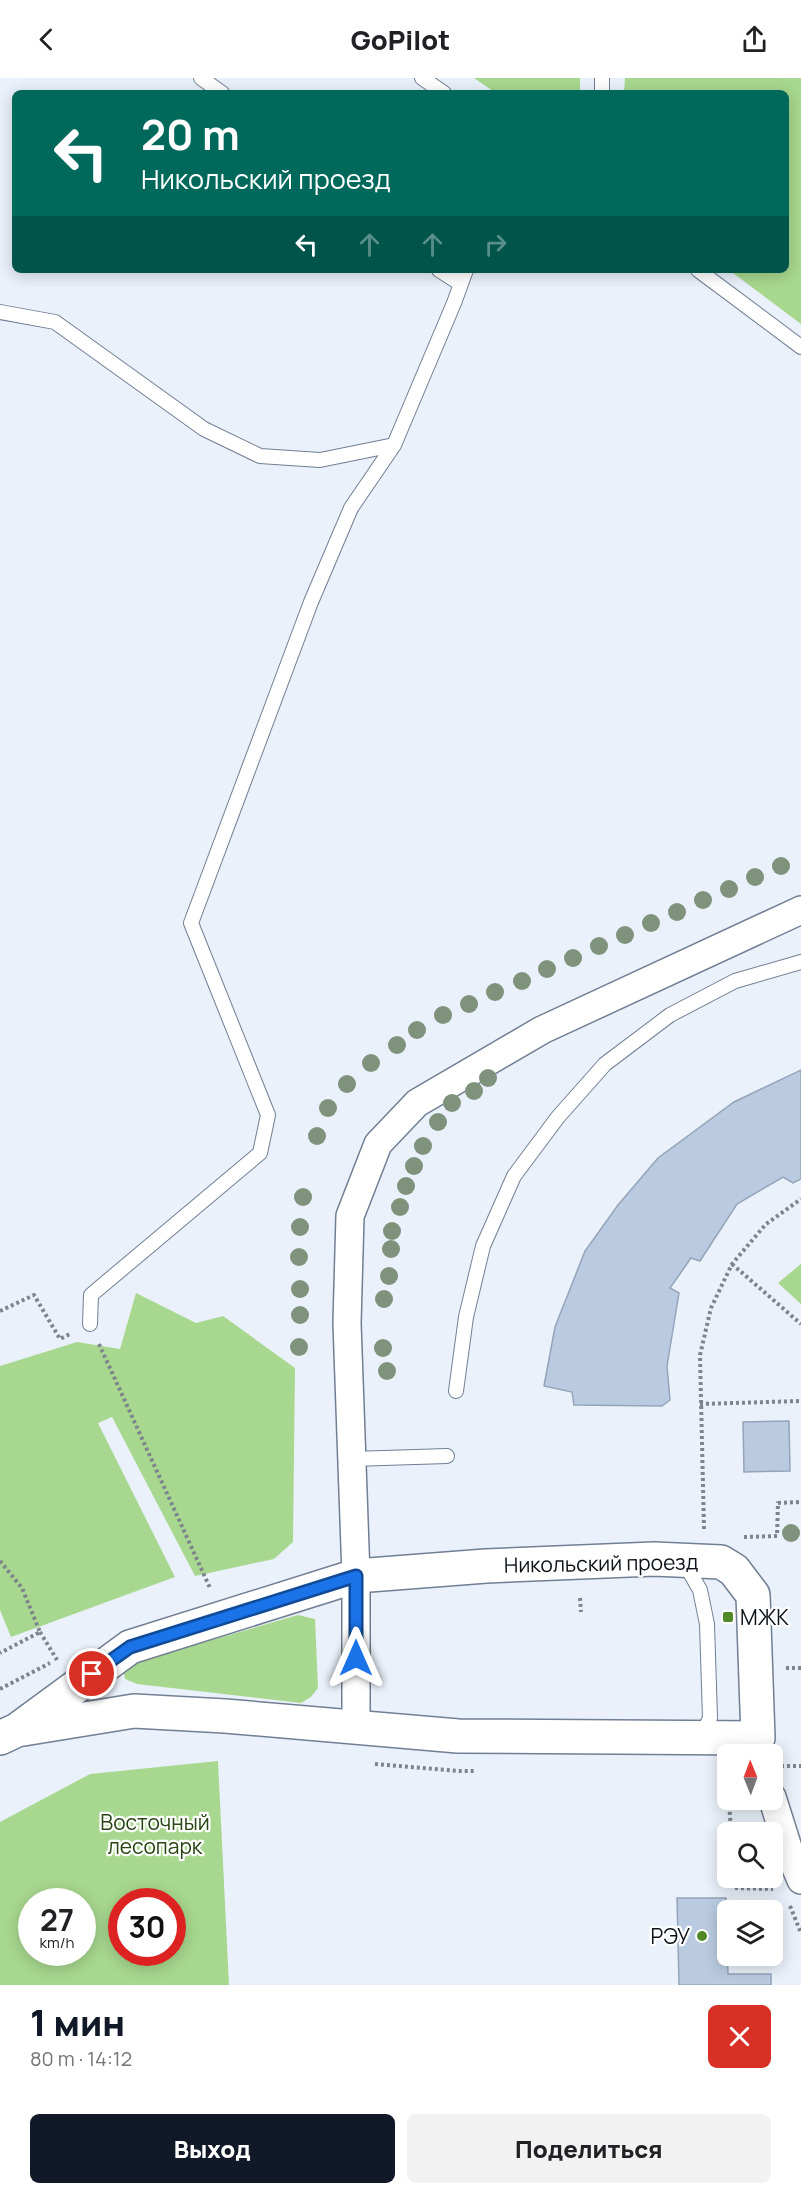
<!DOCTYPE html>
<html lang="ru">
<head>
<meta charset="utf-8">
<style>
  body { margin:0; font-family:Manrope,sans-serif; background:#f2f2f2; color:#202124; height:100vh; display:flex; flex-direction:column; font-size:22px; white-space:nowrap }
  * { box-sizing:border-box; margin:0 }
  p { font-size:20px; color:#757577 }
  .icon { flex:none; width:33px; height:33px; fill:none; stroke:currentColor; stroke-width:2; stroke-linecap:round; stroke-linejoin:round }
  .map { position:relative; height:1907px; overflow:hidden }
  .side { display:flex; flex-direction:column; background:#fff; flex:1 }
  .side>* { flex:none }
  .guide { position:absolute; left:12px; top:12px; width:777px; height:183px; border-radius:9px; box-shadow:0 3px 15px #0003; background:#00695c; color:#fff; overflow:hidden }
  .needle { width:39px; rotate:359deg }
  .fabs { position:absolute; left:717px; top:1666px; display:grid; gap:12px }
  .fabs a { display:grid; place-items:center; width:66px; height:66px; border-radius:9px; background:#fff; box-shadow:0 3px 15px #0003; font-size:30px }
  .speed { position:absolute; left:18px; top:1810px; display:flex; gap:12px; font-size:30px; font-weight:700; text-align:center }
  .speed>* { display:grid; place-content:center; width:78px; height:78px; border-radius:50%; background:#fff; box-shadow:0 3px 15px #0003; line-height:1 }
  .speed small { font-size:15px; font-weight:400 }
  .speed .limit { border:9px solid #d22; background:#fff; color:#111 }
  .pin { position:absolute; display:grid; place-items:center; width:51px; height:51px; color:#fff; margin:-26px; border:3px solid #fff; border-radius:50%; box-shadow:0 2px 6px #0007 }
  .me { position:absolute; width:66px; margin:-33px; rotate:0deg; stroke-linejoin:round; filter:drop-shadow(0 0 4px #0008) }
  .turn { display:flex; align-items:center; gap:21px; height:126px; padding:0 30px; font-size:27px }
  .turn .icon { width:78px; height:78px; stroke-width:2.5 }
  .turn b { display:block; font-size:42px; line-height:51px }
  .lanes { display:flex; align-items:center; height:57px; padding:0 30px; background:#0003; justify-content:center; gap:30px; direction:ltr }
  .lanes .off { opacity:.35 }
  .round { display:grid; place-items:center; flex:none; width:63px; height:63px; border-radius:9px; background:#f2f2f2 }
  .overview { display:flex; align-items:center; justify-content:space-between; height:102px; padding:0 30px }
  h1 { font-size:36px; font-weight:800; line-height:45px; color:#111827 }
  .primary-button { display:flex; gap:12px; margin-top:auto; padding:12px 30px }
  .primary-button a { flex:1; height:69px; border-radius:9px; background:#111827; color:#fff; font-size:24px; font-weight:800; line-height:69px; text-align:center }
  .primary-button a+a { background:#f2f2f2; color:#202124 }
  header { display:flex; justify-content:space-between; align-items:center; height:78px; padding:0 30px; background:#fff; font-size:27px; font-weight:800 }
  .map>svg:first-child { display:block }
  .green { fill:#a8d88f; fill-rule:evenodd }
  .building { fill:#bacbe1; stroke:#94a4b9; stroke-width:1.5 }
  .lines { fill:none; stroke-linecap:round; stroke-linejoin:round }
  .service-casing { stroke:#707f93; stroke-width:16 }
  .minor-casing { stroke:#707f93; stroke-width:30 }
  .tertiary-casing { stroke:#707f93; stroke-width:36 }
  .path { stroke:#7e848c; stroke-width:4; stroke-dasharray:3 3; stroke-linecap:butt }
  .service { stroke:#fff; stroke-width:14 }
  .minor { stroke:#fff; stroke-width:27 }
  .tertiary { stroke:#fff; stroke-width:33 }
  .tree { fill:#7f927b }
  .route-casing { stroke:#114b97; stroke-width:15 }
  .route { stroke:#1a73e8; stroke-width:10 }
  .poi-dot { fill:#508b28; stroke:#fff; stroke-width:2 }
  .labels { text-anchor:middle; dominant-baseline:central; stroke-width:4.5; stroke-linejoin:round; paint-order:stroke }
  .street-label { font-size:21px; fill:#0d121a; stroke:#fff }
  .poi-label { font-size:21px; fill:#0d121a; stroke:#fff; text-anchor:start }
  .park-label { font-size:21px; fill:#274513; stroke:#fff }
</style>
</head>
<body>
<header><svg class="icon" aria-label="back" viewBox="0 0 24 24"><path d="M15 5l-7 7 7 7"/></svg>GoPilot<svg class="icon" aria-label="share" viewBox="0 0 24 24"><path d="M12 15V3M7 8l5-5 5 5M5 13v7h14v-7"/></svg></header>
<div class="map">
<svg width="801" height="1907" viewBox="0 0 801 1907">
  <rect width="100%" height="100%" fill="#eaf1fa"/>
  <path class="green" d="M474,0H580V15H496Z
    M625,0H801V246L729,192H786V15H624Z
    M801,1186V1226L778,1205Z
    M136,1215L196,1245L223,1238L295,1290L293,1464L274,1481L195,1498L112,1339L98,1345L175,1499L11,1559L0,1532V1288L77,1264L120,1271Z
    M298,1537L315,1541L318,1610L311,1619L301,1625L137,1606L125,1601L122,1588Z
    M218,1683L229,1907H0V1744L90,1696ZM32,1824H82V1875H32ZM122,1824H172V1875H122Z"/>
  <path class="building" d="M801,992V1101L793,1105L783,1099L737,1126L700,1183L691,1180L670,1210L679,1215L667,1288L670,1322L662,1328L574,1327L572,1314L544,1308L555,1249L585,1173L618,1127L658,1080L734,1024Z
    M789,1343L790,1393L744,1394L743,1344Z
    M677,1820H726L728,1896H771V1907H679Z"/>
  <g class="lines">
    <defs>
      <path id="service" d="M201,0L222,15
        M422,0L444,15
        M602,15V0
        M439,192L461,206
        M698,192L801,269
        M0,234L55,244L204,351L260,378L320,382L394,367
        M90,1246L91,1217L260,1075L268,1037L191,845L311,524L351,430L394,367L454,225L466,192
        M456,1313L466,1239L483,1168L514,1098L558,1039L605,986L670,937L735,903L801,884
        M352,1381L447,1378
        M684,1484L700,1512L707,1546L710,1640L701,1659"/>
      <path id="minor" d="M356,1649V1498L347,1245L350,1138L378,1066L417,1025L542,952L801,832
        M772,1719L790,1776L801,1802"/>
      <path id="tertiary" d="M0,1660L17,1652L130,1569L356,1498L486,1488L654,1481L721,1484L734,1492L753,1517L758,1660L458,1658L225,1638L134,1633L17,1652"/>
    </defs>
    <use href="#service" class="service-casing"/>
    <use href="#minor" class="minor-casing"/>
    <use href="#tertiary" class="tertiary-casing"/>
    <path class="path" d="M732,1186L801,1246
      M0,1233L34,1217L60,1261L70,1256
      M99,1266L210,1510
      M700,1326L801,1323
      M704,1451L700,1277L711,1230L732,1186L766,1146L801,1121
      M744,1459L777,1458L778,1425L801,1424
      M0,1483L22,1510L40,1554L0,1575
      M580,1520L581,1534
      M40,1554L57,1582
      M786,1590H801
      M0,1611L50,1585
      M375,1686L459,1693H475
      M775,1688H801
      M729,1722L731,1755
      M732,1800L733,1810L773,1811
      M790,1828L801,1855"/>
    <use href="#service" class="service"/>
    <use href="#minor" class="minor"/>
    <use href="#tertiary" class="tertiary"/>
  </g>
  <g class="tree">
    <circle cx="781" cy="788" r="9"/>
    <circle cx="755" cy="799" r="9"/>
    <circle cx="729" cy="811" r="9"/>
    <circle cx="703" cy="822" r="9"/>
    <circle cx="677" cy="834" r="9"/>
    <circle cx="651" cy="845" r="9"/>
    <circle cx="625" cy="857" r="9"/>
    <circle cx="599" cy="868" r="9"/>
    <circle cx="573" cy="880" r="9"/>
    <circle cx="547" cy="891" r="9"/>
    <circle cx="522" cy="903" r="9"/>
    <circle cx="495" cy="914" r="9"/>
    <circle cx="469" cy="926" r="9"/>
    <circle cx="443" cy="937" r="9"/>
    <circle cx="417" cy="952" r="9"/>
    <circle cx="397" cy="967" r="9"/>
    <circle cx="371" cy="985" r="9"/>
    <circle cx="488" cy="1000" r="9"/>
    <circle cx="347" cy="1006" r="9"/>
    <circle cx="474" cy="1013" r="9"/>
    <circle cx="452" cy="1025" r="9"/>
    <circle cx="328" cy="1030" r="9"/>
    <circle cx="438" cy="1044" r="9"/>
    <circle cx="317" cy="1058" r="9"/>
    <circle cx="423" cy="1068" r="9"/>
    <circle cx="414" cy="1088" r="9"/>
    <circle cx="406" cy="1108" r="9"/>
    <circle cx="303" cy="1119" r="9"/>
    <circle cx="400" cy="1129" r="9"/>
    <circle cx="300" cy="1149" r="9"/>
    <circle cx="392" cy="1153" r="9"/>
    <circle cx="391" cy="1171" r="9"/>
    <circle cx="299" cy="1179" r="9"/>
    <circle cx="389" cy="1198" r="9"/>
    <circle cx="300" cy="1211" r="9"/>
    <circle cx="384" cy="1221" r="9"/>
    <circle cx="300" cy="1237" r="9"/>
    <circle cx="299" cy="1269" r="9"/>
    <circle cx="383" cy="1270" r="9"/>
    <circle cx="387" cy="1293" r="9"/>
    <circle cx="791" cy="1455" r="9"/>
  </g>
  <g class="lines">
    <defs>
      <path id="route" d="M92,1596L130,1569L356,1498V1580"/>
    </defs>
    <use href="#route" class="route-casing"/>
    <use href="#route" class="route"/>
  </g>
  <g class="poi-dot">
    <rect x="722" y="1533" width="12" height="12" rx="3"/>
    <circle cx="702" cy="1858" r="6"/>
  </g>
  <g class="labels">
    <g class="street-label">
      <text transform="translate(601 1485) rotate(-1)">Никольский проезд</text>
    </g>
    <g class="poi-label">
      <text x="740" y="1539">МЖК</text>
      <text x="690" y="1858" text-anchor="end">РЭУ</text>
    </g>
    <g class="park-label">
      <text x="155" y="1744">Восточный<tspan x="155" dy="24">лесопарк</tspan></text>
    </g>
  </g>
</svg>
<div class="fabs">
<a><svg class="needle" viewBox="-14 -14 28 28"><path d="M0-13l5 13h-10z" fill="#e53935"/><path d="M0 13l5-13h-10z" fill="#757577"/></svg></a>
<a><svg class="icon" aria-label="search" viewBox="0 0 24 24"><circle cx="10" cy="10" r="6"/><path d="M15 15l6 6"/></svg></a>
<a><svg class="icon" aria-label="layers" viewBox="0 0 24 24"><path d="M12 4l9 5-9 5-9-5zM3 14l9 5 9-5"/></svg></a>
</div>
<div class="speed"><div>27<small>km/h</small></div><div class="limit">30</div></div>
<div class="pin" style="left:92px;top:1596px;background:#d93025"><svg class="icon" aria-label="arrive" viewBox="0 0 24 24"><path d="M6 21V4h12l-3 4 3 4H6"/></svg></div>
<svg class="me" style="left:356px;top:1580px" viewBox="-20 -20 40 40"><path d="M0-17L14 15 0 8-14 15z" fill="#1a73e8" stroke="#fff" stroke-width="4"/></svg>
<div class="guide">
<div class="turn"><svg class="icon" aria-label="left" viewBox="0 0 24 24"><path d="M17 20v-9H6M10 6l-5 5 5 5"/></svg><div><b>20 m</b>Никольский проезд</div></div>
<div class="lanes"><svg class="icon" aria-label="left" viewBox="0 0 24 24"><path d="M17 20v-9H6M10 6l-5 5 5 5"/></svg><svg class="icon off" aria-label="ahead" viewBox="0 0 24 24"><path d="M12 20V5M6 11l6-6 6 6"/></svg><svg class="icon off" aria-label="ahead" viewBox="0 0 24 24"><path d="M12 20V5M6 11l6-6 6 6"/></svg><svg class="icon off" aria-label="right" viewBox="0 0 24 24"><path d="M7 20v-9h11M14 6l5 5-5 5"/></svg></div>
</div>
</div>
<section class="side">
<div class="overview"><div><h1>1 мин</h1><p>80 m · 14:12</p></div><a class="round" style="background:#d93025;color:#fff"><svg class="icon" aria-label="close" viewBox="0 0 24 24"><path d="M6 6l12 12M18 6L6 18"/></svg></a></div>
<div class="primary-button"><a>Выход</a><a>Поделиться</a></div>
</section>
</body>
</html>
